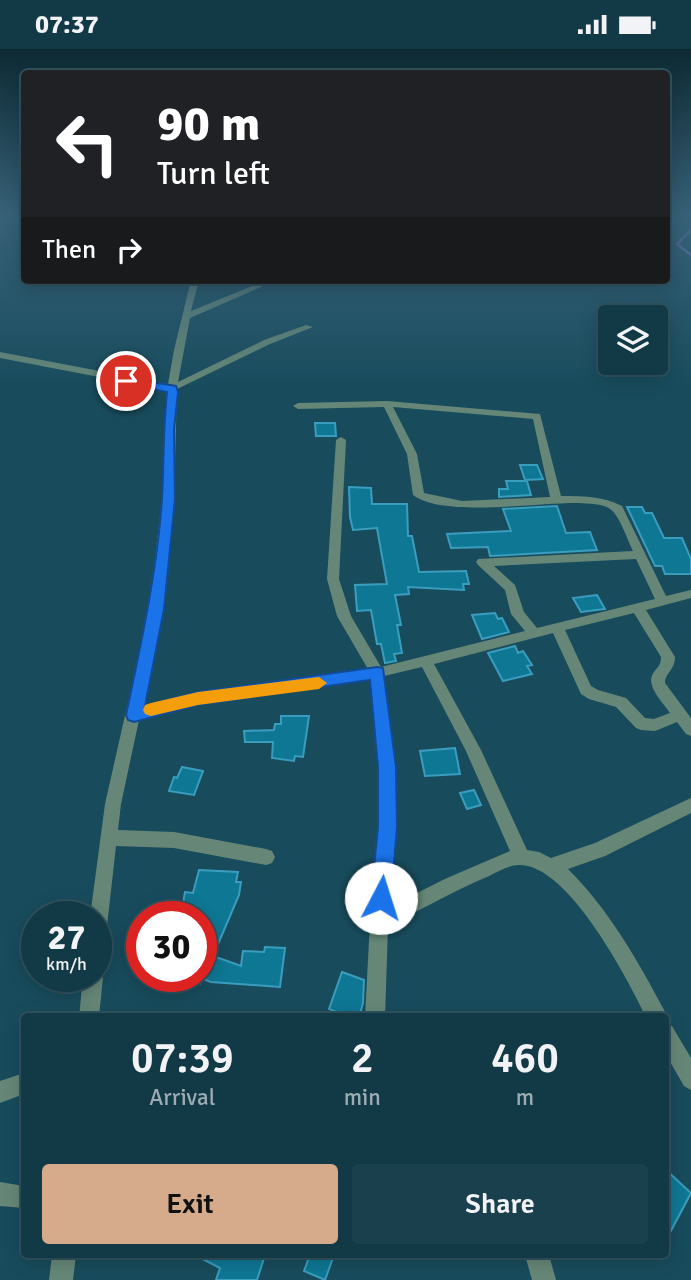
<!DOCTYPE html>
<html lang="en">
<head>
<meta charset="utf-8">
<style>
  body { margin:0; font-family:Signika,sans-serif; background:#1b404d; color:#f1f3f6; height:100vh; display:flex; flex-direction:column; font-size:26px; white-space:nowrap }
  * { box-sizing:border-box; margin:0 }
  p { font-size:23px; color:#9cacb3 }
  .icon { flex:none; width:38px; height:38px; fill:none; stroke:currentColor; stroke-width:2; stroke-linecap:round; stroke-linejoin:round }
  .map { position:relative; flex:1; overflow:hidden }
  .details { position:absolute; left:21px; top:964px; width:648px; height:245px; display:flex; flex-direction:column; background:#123946; border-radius:7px; box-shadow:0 4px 18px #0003,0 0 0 2px #31535f }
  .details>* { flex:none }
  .banner { position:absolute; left:21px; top:21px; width:649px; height:214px; border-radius:7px; box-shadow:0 4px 18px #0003,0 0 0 2px #31535f; background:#202124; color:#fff; overflow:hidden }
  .controls { position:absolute; left:598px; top:256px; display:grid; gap:14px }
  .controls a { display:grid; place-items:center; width:70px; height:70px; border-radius:7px; background:#123946; box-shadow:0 4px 18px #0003,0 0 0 2px #31535f; font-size:35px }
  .speed { position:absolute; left:21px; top:852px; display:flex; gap:14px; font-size:35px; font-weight:700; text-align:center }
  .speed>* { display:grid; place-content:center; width:91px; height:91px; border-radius:50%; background:#123946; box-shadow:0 4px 18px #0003,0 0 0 2px #31535f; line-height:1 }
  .speed small { font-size:18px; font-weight:400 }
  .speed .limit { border:10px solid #d22; background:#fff; color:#111 }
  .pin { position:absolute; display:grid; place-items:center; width:60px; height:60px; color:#fff; margin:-30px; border:4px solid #fff; border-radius:50%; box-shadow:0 2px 7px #0007 }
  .me { position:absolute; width:77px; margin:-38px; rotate:5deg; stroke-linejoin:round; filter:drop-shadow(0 0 5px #0008) }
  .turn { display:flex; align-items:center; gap:24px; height:147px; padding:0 21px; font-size:32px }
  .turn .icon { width:91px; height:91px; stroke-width:2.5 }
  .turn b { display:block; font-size:49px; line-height:60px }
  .then { display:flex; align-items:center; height:66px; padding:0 21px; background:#0003; gap:14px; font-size:26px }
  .eta { display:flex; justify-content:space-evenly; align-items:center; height:119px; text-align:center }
  .eta b { font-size:42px; font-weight:600; line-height:49px }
  .action { display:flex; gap:14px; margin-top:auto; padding:14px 21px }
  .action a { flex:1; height:80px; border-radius:7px; background:#d6ab8b; color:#111; font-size:28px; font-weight:600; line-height:80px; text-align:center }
  .action a+a { background:#1b404d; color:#f1f3f6 }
  .status { display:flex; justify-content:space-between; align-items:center; height:49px; padding:0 35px; background:#123946; direction:ltr }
  .status svg { height:19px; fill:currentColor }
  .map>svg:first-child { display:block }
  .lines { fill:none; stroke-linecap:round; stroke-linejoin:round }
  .stream { stroke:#8a84f2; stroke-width:2.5 }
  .building { fill:#0e7794; stroke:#3b9dbe; stroke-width:2 }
  .street { fill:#668777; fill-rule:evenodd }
  .route { fill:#1a73e8; stroke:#114b97; stroke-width:2 }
  .slow { fill:#f59e0b }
</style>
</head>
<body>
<div class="status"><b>07:37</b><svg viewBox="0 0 49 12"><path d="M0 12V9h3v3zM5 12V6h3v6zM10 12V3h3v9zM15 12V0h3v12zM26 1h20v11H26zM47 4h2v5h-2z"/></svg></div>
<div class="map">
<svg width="691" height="1231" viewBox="0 0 691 1231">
  <rect width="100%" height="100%" fill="#184c5d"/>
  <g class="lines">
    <path class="stream" d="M691,181L677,195L691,206"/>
  </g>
  <path class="building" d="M315,374H335L336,387H316Z
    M520,416H537L543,430L525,431Z
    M506,432H527L531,446L499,448V440H508Z
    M349,438L371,439L372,455H407L408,487H412L419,523L466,522L469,535H463L464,541L408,538L409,545L395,546L401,576H397L402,604L394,605L396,612L385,614L381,595H377L371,561L357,562L355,536L387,535L377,479L353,481L350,468Z
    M557,457L566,484L590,483L597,501L490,507L488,498L451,499L447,485L511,482L503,460Z
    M627,458H642L645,464H652L664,489H682L691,510V525H665L662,517H655Z
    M597,546L605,560L581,563L573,549Z
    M495,564L498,570L502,569L509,583L482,590L472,566Z
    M515,597L518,604L523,602L532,616L527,617L532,625L503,632L488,604Z
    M281,667H309L303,708L295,707L294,712L272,709L273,693H245L244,682L274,681L275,675H281Z
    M455,699L460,725L425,727L420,702Z
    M182,718L203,722L194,746L169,742L174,728L177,729Z
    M474,741L481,756L467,760L460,744Z
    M199,821L238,823L236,833H241L239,846L213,907L241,917L243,902L264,903L265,898L285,899L280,938L211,933L203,930L201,933V868H187L189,860H182L185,843L193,844Z
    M342,923L364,931L363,954L359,968H349L329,960Z
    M665,1120L691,1144L665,1193Z
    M195,1206H265L257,1231H216L220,1219Z
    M310,1206H334L325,1231L304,1222Z"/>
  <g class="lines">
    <path class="street" d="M191,231H199L191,262L267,231H277L190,269L178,333L264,291L306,276L313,278L270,295L177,340L174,450L163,560L142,658L198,644L368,620L337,567L327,530L336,391L341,388L346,391L339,530L351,567L381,618L525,582L511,565L505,541L478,516L476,513L478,510L633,502C628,492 619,465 610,460C602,454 589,455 579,454C539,453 443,469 413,446L407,405L384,358L298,360L293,357L298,354L387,352L540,365L561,447C582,447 603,447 622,457L666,547L691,541V549L646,561L675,608C675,621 665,624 665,634L691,669V687L686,685L677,673L655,682L641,681L636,679L616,658L589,650L581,645L553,584L434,615L481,701L527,801L539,803L551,809L595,794L691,749V764L605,807L568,820C609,861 637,910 664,961L667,968L665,973V968H646C627,929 568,815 519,816C509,816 498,823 489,827C454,842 421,860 388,878L385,968H365L370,873L379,778V718L371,630L198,656L139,671L121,755L118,781L174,783L266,800L272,802L275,808L272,814L266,816L174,799L116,797L105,895L103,902L96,904V868H90L105,755L149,560L162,450L167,341L0,309V303L168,335L174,301ZM393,358L533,370L550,448L462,452L424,444L417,405ZM636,510L655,550L537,579L524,563L515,536L494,517ZM634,564L661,608C661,617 658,617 654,623C644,636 663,653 670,664L654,670L645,669L626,649L598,641L591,637L565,581ZM422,618L466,702L510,802L447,829L389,858L395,778V718L384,627Z
      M96,920L100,921L103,928L99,968H79L83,928H96Z
      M665,974L672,977L691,1009V1041L684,1037L665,1004Z
      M24,1024V1045L0,1054V1032Z
      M0,1133L24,1137V1159L0,1157Z
      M52,1206H76L73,1231H49Z
      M525,1206H549L556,1231H532Z"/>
  </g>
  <linearGradient id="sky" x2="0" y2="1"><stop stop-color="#0d2a33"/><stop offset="0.49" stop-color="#376178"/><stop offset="1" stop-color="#376178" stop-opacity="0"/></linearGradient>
  <rect width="691" height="339" fill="url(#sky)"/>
  <path class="route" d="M126,329L176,337L178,343L174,381L175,450L164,560L145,657L198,643L377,618L383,619L396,718L397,778L391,849L388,856L381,859L374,856L371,849L378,778V718L370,631L198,656L134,673L128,671L126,666C141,595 157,523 162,450C164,414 163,379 167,343L122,334L121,332Z"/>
  <path class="slow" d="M319,628L327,634L319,640L198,656L151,667L145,665L143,661L145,656L151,654L198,643Z"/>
</svg>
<div class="controls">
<a><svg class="icon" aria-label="layers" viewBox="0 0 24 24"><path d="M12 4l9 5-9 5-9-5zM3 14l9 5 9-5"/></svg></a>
</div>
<div class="speed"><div>27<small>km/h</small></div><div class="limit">30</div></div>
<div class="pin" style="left:126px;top:332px;background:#d93025"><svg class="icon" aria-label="arrive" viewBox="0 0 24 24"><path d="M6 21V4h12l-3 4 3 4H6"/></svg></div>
<svg class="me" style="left:381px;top:849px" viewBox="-20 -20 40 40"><circle r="19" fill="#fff"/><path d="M0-13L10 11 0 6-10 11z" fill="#1a73e8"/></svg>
<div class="banner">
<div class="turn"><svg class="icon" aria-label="left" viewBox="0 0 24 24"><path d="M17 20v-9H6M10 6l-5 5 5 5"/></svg><div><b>90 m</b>Turn left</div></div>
<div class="then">Then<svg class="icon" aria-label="right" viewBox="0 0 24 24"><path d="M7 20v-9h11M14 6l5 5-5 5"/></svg></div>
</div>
<section class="details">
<div class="eta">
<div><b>07:39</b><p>Arrival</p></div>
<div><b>2</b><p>min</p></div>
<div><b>460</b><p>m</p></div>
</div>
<div class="action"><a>Exit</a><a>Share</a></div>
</section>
</div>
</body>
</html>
